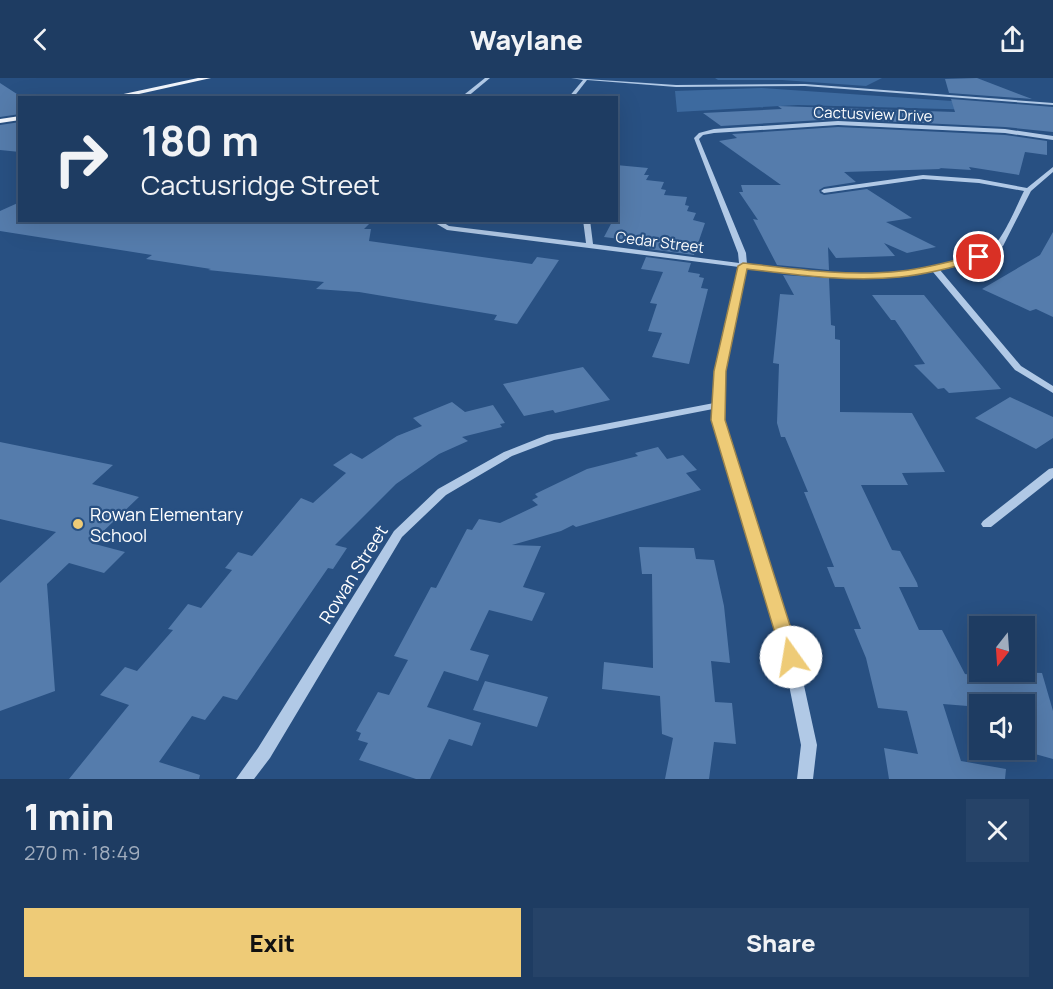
<!DOCTYPE html>
<html lang="en">
<head>
<meta charset="utf-8">
<style>
  body { margin:0; font-family:Manrope,sans-serif; background:#264368; color:#f1f3f6; height:100vh; display:flex; flex-direction:column; font-size:22px; white-space:nowrap }
  * { box-sizing:border-box; margin:0 }
  p { font-size:20px; color:#a1adbe }
  .icon { flex:none; width:33px; height:33px; fill:none; stroke:currentColor; stroke-width:2; stroke-linecap:round; stroke-linejoin:round }
  .map { position:relative; height:701px; overflow:hidden }
  .drawer { display:flex; flex-direction:column; background:#1e3c62; flex:1 }
  .drawer>* { flex:none }
  .top-card { position:absolute; left:18px; top:18px; width:600px; height:126px; border-radius:0px; box-shadow:0 6px 24px #0002,0 0 0 2px #3c5677; background:#1e3c62; color:#f1f3f6; overflow:hidden }
  .needle { width:39px; rotate:197deg }
  .tools { position:absolute; left:969px; top:538px; display:grid; gap:12px }
  .tools a { display:grid; place-items:center; width:66px; height:66px; border-radius:0px; background:#1e3c62; box-shadow:0 6px 24px #0002,0 0 0 2px #3c5677; font-size:30px }
  .pin { position:absolute; display:grid; place-items:center; width:51px; height:51px; color:#fff; margin:-26px; border:3px solid #fff; border-radius:50%; box-shadow:0 2px 6px #0007 }
  .me { position:absolute; width:66px; margin:-33px; rotate:347deg; stroke-linejoin:round; filter:drop-shadow(0 0 4px #0008) }
  .turn { display:flex; align-items:center; gap:21px; height:126px; padding:0 24px; font-size:27px }
  .turn .icon { width:78px; height:78px; stroke-width:2.5 }
  .turn b { display:block; font-size:42px; line-height:51px }
  .round { display:grid; place-items:center; flex:none; width:63px; height:63px; border-radius:0px; background:#264368 }
  .summary { display:flex; align-items:center; justify-content:space-between; height:102px; padding:0 24px }
  h1 { font-size:36px; font-weight:800; line-height:45px }
  .action { display:flex; gap:12px; margin-top:auto; padding:12px 24px }
  .action a { flex:1; height:69px; border-radius:0px; background:#eecb77; color:#111; font-size:24px; font-weight:800; line-height:69px; text-align:center }
  .action a+a { background:#264368; color:#f1f3f6 }
  header { display:flex; justify-content:space-between; align-items:center; height:78px; padding:0 24px; background:#1e3c62; font-size:27px; font-weight:800 }
  .map>svg:first-child { display:block }
  .green { fill:#3d6a9f }
  .building { fill:#557cac }
  .lines { fill:none; stroke-linecap:round; stroke-linejoin:round }
  .minor { fill:#b1c9e6; fill-rule:evenodd }
  .major { fill:#f2f6fd; fill-rule:evenodd }
  .route { fill:#eecb77; stroke:#9b844d; stroke-width:1.5 }
  .poi-dot { fill:#eecb77; stroke:#285082; stroke-width:2 }
  .labels { text-anchor:middle; dominant-baseline:central; stroke-width:4.5; stroke-linejoin:round; paint-order:stroke }
  .far-street-label { font-size:15px; fill:#fff; stroke:#285082 }
  .poi-label { font-size:18px; fill:#fff; stroke:#285082; text-anchor:start }
  .street-label { font-size:18px; fill:#fff; stroke:#285082 }
</style>
</head>
<body>
<header><svg class="icon" aria-label="back" viewBox="0 0 24 24"><path d="M15 5l-7 7 7 7"/></svg>Waylane<svg class="icon" aria-label="share" viewBox="0 0 24 24"><path d="M12 15V3M7 8l5-5 5 5M5 13v7h14v-7"/></svg></header>
<div class="map">
<svg width="1053" height="701" viewBox="0 0 1053 701">
  <rect width="100%" height="100%" fill="#285082"/>
  <path class="green" d="M715,0H882L866,8L782,2H718Z
    M762,10L1053,30V34L798,27L677,34L675,13Z"/>
  <path class="building" d="M977,0L1032,21L949,15L945,1Z
    M0,5L20,18V36L0,39Z
    M951,21L1053,29V54L1005,49L838,41L721,48L703,35L782,31L778,28L955,34Z
    M20,44V74L0,72V47Z
    M838,49L1005,57L1047,63V77L1025,74L1019,97L969,89L971,92L939,90L941,91L844,94L856,104L824,109L819,112L820,115L824,117L867,111L912,140L886,144L936,169L907,175L884,165L895,178L836,180L828,169L829,192L777,187L753,141L758,142L739,114H743L741,107H781L719,63L737,60L732,56Z
    M616,87L648,90L644,97H649L646,102L664,104L661,111L666,112L664,117L687,119L685,127L689,128L687,133L696,135L693,142L705,145L694,177L649,171L652,165L604,159L613,142H616Z
    M20,124V142H373L364,151H371L369,163L532,186L537,179L559,182L517,246L494,242L497,237L359,214L316,211L324,204L208,192L211,191L146,181L152,177L0,153V133Z
    M1053,154V239L1036,231L1030,233L982,211L1040,177Z
    M646,179L691,185L688,194L700,196L699,199L704,200L701,210L708,211L689,286L652,279L662,255L648,253L657,226L650,225L663,194L641,191Z
    M783,197L829,200L831,247L835,248V261L840,262V334L912,335L945,394L902,395L908,407H861L892,472L900,473L917,505L918,509H899L919,552H942L965,596L1005,601L1003,594L1042,595L1053,633V681L1035,676L1034,671L1027,669L1024,627L980,629L943,626L961,683L1006,691L1005,701H889L884,670L918,676L907,633L878,630L866,580L854,551H861L844,509H835L827,489H834L804,414H808L785,359H781L777,345L779,286L773,285L780,216L794,217Z
    M872,217H924L1001,311L949,315L944,310L938,311L914,287L925,286L895,242H891Z
    M583,289L610,322L555,335L553,332L524,338L503,306Z
    M1010,319L1053,339V360L1036,371L975,340Z
    M452,324L465,334L493,327L505,345L500,346L502,349L462,359L468,363L439,376L396,406L335,467L347,470L333,491L328,490L237,622L223,618L205,642L192,638L159,684L200,697L199,701H69L129,627L100,617L125,589L137,593L173,552L168,551L188,526L201,530L232,492L225,490L238,474L252,478L301,420L313,425L346,395L333,387L351,375L362,381L397,358L422,348L413,340Z
    M0,364L113,387L92,406L139,419L91,465L125,474L104,495L69,485L47,506L55,613L0,633V505L56,454L0,441Z
    M658,369L667,381L683,377L697,392L686,395L701,412L576,449L573,447L561,453L512,467L541,468L523,509L545,515L532,543L489,532L470,572L489,577L478,603L444,593L427,629L481,645L472,668L449,661L430,701H416L359,682L368,665L358,662L361,655L356,653L378,614L389,617L408,582L394,578L431,509L436,510L467,451L472,452L479,441L500,445L538,427L532,422L538,419L535,416L587,391L638,378L635,375Z
    M639,469L694,470L696,481L714,482L724,528L730,585L711,583L715,624L732,625L736,666L714,664L709,701H665L673,660L662,656L660,618L602,611L604,584L653,590L652,496H642Z
    M485,603L548,619L537,649L473,632Z"/>
  <g class="lines">
    <path class="minor" d="M485,0H490L466,20H460Z
      M571,0L676,7L805,6L1053,25V27L805,8L676,9L587,2L573,20H568L583,2Z
      M838,43L1005,51L1053,58V62L1005,55L838,47L714,55L703,57L699,61L746,175L747,186C814,194 887,202 953,184C968,180 983,176 995,166C1004,158 1018,125 1024,113L979,105L923,101L824,115L821,113L824,111L923,97L979,101L1027,110L1053,89V94L1031,113L1003,168L982,181L940,192L1021,288L1053,308V315L1015,292L933,194L898,198H808L746,190L725,293L723,342L793,557L817,667L813,701H797L801,667L779,557L713,342V331L554,362L512,378L446,417L402,459L270,680L254,701H236L258,670L394,453L438,411L504,374L547,357L714,325L715,293L739,189L447,152L430,142H439L449,148L586,165L583,142H590L593,166L739,185L738,175L694,60L699,55L714,51Z
      M1053,390V400L991,449H983L981,446L983,443L1049,391Z"/>
    <path class="major" d="M198,0H211L121,20H105Z
      M20,38V42L0,45V41Z"/>
  </g>
  <path class="route" d="M979,176L984,179L982,181C955,189 929,196 900,199C850,204 797,197 747,191L726,293L725,342L800,579L797,585L791,587L784,585L711,342L714,293L738,188L743,185C794,191 849,199 901,193C928,190 953,183 979,176Z"/>
  <circle class="poi-dot" cx="78" cy="446" r="6"/>
  <g class="labels">
    <g class="far-street-label">
      <text transform="translate(873 36) rotate(2)">Cactusview Drive</text>
      <text transform="translate(660 164) rotate(7)">Cedar Street</text>
    </g>
    <g class="poi-label">
      <text x="90" y="436">Rowan Elementary<tspan x="90" dy="21">School</tspan></text>
    </g>
    <g class="street-label">
      <text transform="translate(353 496) rotate(-58)">Rowan Street</text>
    </g>
  </g>
</svg>
<div class="tools">
<a><svg class="needle" viewBox="-14 -14 28 28"><path d="M0-13l5 13h-10z" fill="#e53935"/><path d="M0 13l5-13h-10z" fill="#a1adbe"/></svg></a>
<a><svg class="icon" aria-label="sound" viewBox="0 0 24 24"><path d="M4 9h4l5-4v14l-5-4H4zM17 9q2 3 0 6"/></svg></a>
</div>
<div class="pin" style="left:979px;top:179px;background:#d93025"><svg class="icon" aria-label="arrive" viewBox="0 0 24 24"><path d="M6 21V4h12l-3 4 3 4H6"/></svg></div>
<svg class="me" style="left:791px;top:579px" viewBox="-20 -20 40 40"><circle r="19" fill="#fff"/><path d="M0-13L10 11 0 6-10 11z" fill="#eecb77"/></svg>
<div class="top-card">
<div class="turn"><svg class="icon" aria-label="right" viewBox="0 0 24 24"><path d="M7 20v-9h11M14 6l5 5-5 5"/></svg><div><b>180 m</b>Cactusridge Street</div></div>
</div>
</div>
<section class="drawer">
<div class="summary"><div><h1>1 min</h1><p>270 m · 18:49</p></div><a class="round"><svg class="icon" aria-label="close" viewBox="0 0 24 24"><path d="M6 6l12 12M18 6L6 18"/></svg></a></div>
<div class="action"><a>Exit</a><a>Share</a></div>
</section>
</body>
</html>
